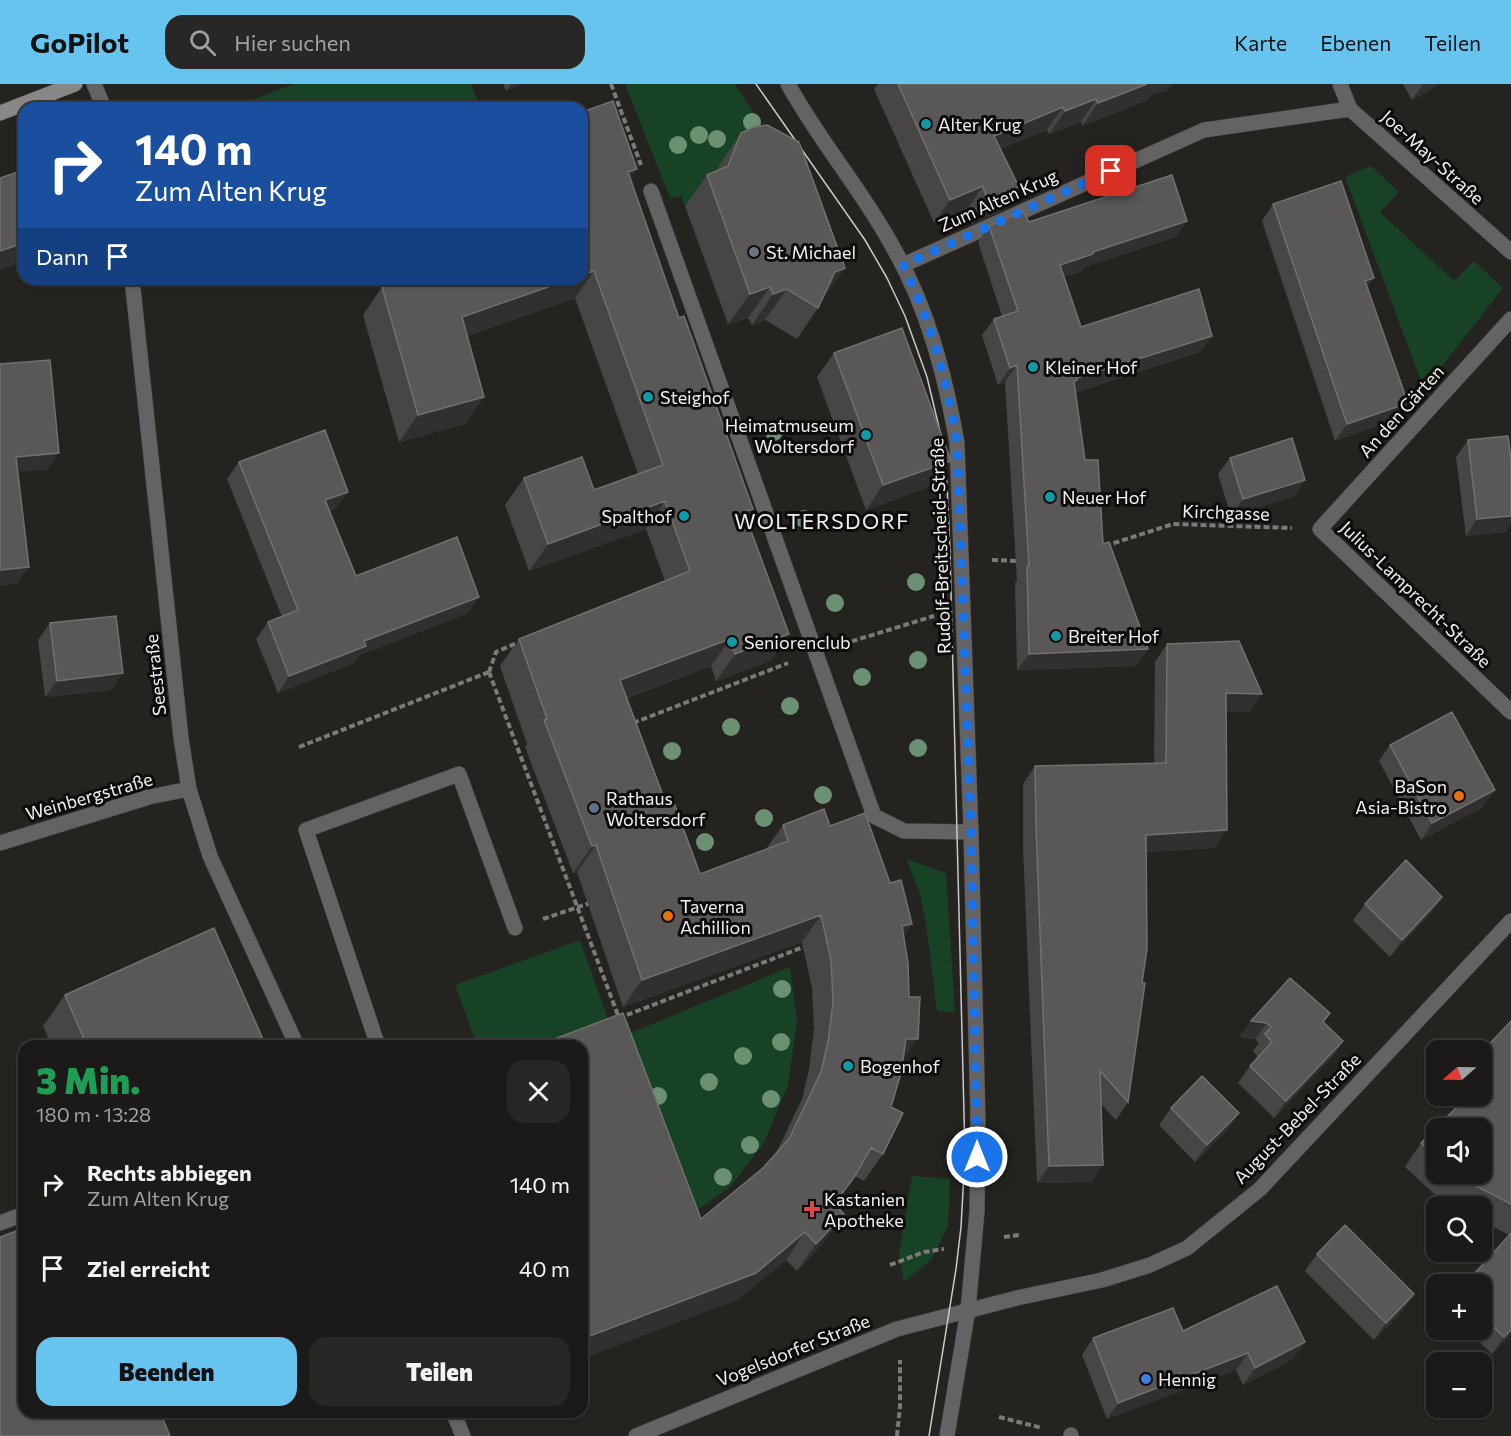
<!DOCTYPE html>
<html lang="de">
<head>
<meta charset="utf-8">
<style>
  body { margin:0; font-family:Commissioner,sans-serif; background:#282725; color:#f1f3f6; height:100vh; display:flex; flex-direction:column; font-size:22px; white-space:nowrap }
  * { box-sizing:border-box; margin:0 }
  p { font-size:20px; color:#a0a1a2 }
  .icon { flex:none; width:33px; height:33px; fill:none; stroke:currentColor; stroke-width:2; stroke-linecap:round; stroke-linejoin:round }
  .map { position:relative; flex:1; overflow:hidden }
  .side { position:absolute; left:18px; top:956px; width:570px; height:378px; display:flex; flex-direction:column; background:#1b1a18; border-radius:18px; box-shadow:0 2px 4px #0004,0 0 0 2px #393837 }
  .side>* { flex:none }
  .banner { position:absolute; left:18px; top:18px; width:570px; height:183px; border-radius:18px; box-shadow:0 2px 4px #0004,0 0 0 2px #393837; background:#1a4fa0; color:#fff; overflow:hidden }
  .needle { width:39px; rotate:250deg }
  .controls { position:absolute; left:1426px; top:956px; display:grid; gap:12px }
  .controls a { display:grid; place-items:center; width:66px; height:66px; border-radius:12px; background:#1b1a18; box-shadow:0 2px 4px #0004,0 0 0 2px #393837; font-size:30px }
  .pin { position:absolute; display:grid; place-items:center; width:51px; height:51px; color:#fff; margin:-26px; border-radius:12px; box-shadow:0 3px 9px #0006 }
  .me { position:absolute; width:66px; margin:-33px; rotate:0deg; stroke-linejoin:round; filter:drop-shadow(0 0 4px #0008) }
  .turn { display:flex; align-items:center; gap:21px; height:126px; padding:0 18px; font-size:27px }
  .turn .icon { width:78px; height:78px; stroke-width:2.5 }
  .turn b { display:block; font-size:42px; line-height:51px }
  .then { display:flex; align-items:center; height:57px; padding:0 18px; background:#0003; gap:12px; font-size:22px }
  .round { display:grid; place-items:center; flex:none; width:63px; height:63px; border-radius:18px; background:#282725 }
  .overview { display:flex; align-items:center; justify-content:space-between; height:102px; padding:0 18px }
  h1 { font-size:36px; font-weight:800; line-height:45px; color:#1e9e55 }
  .action { display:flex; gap:12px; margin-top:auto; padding:12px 18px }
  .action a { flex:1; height:69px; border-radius:18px; background:#66c4ef; color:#111; font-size:24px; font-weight:800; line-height:69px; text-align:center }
  .action a+a { background:#282725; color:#f1f3f6 }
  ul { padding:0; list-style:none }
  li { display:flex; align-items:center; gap:18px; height:84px; padding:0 18px }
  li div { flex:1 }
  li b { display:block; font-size:22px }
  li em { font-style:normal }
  header { display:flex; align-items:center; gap:36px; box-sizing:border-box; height:84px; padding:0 30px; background:#66c4ef; color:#111 }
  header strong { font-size:28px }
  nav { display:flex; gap:33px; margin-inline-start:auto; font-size:21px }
  .search { width:420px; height:54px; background:#282725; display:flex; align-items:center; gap:15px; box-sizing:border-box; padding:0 21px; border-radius:18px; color:#a0a1a2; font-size:22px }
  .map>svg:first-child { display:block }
  .green { fill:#174225 }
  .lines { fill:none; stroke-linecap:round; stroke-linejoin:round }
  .service-casing { stroke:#41403d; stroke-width:16 }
  .minor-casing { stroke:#41403d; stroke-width:16 }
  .tertiary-casing { stroke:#41403d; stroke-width:16 }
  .secondary-casing { stroke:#41403d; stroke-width:16 }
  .path { stroke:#7b7a78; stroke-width:4; stroke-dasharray:6 3; stroke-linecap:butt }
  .service { stroke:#646262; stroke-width:15 }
  .minor { stroke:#646262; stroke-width:15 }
  .tertiary { stroke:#646262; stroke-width:15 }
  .secondary { stroke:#898686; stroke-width:15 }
  .tram { stroke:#cac9c7; stroke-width:1.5 }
  .tree { fill:#6b9072 }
  .wall { fill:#484644; fill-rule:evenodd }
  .shaded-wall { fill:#32302e }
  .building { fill:#5a5856; stroke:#72706e; stroke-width:1.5 }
  .route { stroke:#1a73e8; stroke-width:10; stroke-dasharray:0 18 }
  .culture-dot { fill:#0f9aa8; stroke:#0d0c0b; stroke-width:2 }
  .worship-dot { fill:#6b7280; stroke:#0d0c0b; stroke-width:2 }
  .food-dot { fill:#e8710a; stroke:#0d0c0b; stroke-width:2 }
  .service-dot { fill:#5c6f8a; stroke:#0d0c0b; stroke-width:2 }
  .health-dot { fill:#e0444e; stroke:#0d0c0b; stroke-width:2 }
  .shop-dot { fill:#3f7fe0; stroke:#0d0c0b; stroke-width:2 }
  .labels { text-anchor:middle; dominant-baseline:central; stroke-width:6; stroke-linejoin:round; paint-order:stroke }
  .poi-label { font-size:18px; fill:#f1f0ee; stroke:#0d0c0b; text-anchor:start }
  .street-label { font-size:18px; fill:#f1f0ee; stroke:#0d0c0b }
  .quarter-label { font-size:21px; letter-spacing:1.5px; fill:#f1f0ee; stroke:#0d0c0b }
</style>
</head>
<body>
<header>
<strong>GoPilot</strong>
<div class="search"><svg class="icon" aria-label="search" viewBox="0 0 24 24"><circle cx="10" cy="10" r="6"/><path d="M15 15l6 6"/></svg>Hier suchen</div>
<nav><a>Karte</a><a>Ebenen</a><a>Teilen</a></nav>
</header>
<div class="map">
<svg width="1511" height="1352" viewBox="0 0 1511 1352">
  <rect width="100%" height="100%" fill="#242320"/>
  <path class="green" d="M294,0H471L480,24H230Z
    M625,0H735L802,104L716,89L705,114L685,122L681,112L670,114Z
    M1371,82L1399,108L1380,128L1454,197L1474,177L1503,204L1424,305L1345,93Z
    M906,775L946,789L955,928L937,927L926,839L919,807Z
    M580,856L613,949L582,962L477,961L455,901Z
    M790,883L797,938L788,1001L764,1059L731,1102L684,1136L616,955Z
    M912,1092L950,1095L948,1143L931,1176L904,1198L899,1170Z"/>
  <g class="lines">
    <defs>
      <path id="service" d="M378,962L306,746L459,690L515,844
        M0,1139L24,1130"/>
      <path id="minor" d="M1340,0L1350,25L1511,168
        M651,107L874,732L904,747L971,748
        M903,181L1204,46L1350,25
        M1511,235L1320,445L1511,628
        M0,759L149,713L189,705
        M1071,1351V1352"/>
      <path id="tertiary" d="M94,0L104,24
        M788,0C819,57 863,107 894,165C928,225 945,291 957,359L971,748L978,1037L977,1127L968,1226L947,1352
        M132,195L181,654L189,705L210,772L297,962
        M453,1328L463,1352
        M636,1352L897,1245L1017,1214L1102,1196L1150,1181L1187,1164L1260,1105L1511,837"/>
      <path id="secondary" d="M0,29L75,0"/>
    </defs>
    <use href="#service" class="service-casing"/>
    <use href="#minor" class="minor-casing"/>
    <use href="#tertiary" class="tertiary-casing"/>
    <use href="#secondary" class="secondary-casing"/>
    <path class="path" d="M611,0L641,81
      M1105,462L1173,440L1292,444
      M992,476L1019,477
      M843,560L934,532
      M489,588L619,934L806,862
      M489,588L496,568L517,559
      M633,639L788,579
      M299,663L489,588
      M543,835L590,819
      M1004,1153L1019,1151
      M890,1181L924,1168L944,1165
      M999,1333L1042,1344
      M897,1352L900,1322V1276"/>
    <use href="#service" class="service"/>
    <use href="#minor" class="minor"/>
    <use href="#tertiary" class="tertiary"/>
    <use href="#secondary" class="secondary"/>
    <path class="tram" d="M756,0L865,156L887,194L905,232L927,293L942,356L947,400L950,468L965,1070L961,1143L956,1185L929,1352"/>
  </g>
  <g class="tree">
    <circle cx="752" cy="38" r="9"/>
    <circle cx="699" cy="51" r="9"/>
    <circle cx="717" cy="55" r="9"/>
    <circle cx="678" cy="61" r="9"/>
    <circle cx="774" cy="348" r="9"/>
    <circle cx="804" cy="435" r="9"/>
    <circle cx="916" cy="498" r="9"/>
    <circle cx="835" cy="519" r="9"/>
    <circle cx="918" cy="576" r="9"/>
    <circle cx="862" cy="593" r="9"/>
    <circle cx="790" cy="622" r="9"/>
    <circle cx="731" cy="643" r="9"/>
    <circle cx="918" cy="664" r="9"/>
    <circle cx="672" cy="667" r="9"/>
    <circle cx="823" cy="711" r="9"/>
    <circle cx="764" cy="734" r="9"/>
    <circle cx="705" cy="758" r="9"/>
    <circle cx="782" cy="905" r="9"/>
    <circle cx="781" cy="958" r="9"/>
    <circle cx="743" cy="972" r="9"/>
    <circle cx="709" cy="998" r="9"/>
    <circle cx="658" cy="1012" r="9"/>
    <circle cx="771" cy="1015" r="9"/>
    <circle cx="750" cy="1061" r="9"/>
    <circle cx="723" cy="1093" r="9"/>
  </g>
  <path class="wall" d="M503,0H521L506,7Z
    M878,0H1172L1168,6L1152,10L1148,16L1082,42L1081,38L1049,50L1047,46L1000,65L1003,126L972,140L967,125L934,139L874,5Z
    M1403,0H1439L1412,16Z
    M741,49L845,184L822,215L818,224L797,255L765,236L752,241L748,234L728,240L685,122L707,91L717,87L720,80Z
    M631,95L679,234L753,425L746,434L789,550L770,577L716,597L711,582L627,614L667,722L700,790L766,765L783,741L830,742L904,851L903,976L891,1023L883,1070L864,1097L855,1092L834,1121L825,1157L797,1187L786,1176L737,1216L701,1135L763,1084L776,1069L802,1015L809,985L814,945L812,904L802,858L623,923L577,788L573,789L525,663L527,660L500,582L519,555L665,497L646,445L529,487L505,421L524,394L594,406L638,390L575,214L467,252L484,313L465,340L399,358L363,231L382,203L582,195Z
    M1273,120L1368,203L1396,335L1335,357L1262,137Z
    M1029,138L1176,153L1084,183L1082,187L1064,193L1081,243L1200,268L1076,308L1085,376L1103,460L1148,565L1136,582L1017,586L1015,499L1017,497L1005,298L998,301L982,251L994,235L1002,232L978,158L989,142Z
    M834,269L934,401L866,426L817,293Z
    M1468,356L1506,448L1466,452L1456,373Z
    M1230,374L1305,396L1294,412L1231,432L1218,390Z
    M239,378L336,424L329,427L356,492L468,529L360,571L354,579L278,609L256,555L268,538L282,533L227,395Z
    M50,539L111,606L45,613L38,556Z
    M1167,560L1250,628L1226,627L1227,746L1214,764L1146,768L1142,899L1128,1018L1116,1036L1101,1020L1103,1081L1091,1098L1037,1099L1023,762V700L1035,682L1154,680L1155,578Z
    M1390,661L1483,723L1421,756L1379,677Z
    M1442,813L1430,830L1390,873L1353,836L1365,820Z
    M65,911L266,962H52L43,942Z
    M1251,937L1324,938L1343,957L1332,973L1274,1034L1238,999L1250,982L1258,973L1253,967L1259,959L1255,955L1239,953Z
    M1511,937V1250L1492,1270L1466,1245H1482V1200L1509,1151L1482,1137V1122H1452L1442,1117L1405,1083L1421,1059L1464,1016L1459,1011H1482V968ZM1437,1044L1482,1089H1437Z
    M1171,1024L1239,1029L1228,1045L1195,1078L1159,1041Z
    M1317,1170L1403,1227L1374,1256L1305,1187Z
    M1183,1247L1305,1258L1293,1275L1243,1301L1236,1286L1107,1335L1082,1271L1093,1254Z"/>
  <path class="shaded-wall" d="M511,0H521L506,7Z
    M1147,0H1172L1168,6L1152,10L1148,16L1082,42L1098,19Z
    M1423,0H1439L1412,16Z
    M1096,15L1081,38L1049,50L1065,27Z
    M1063,23L1047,46L978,74L994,52Z
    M637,85L618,112L628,88Z
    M983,102L967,125L934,139L950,116Z
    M1019,103L1003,126L972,140L987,117Z
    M1187,137L1176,153L1084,183L1082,187L1048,198L1060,181L1093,168Z
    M24,159V178L0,186V167Z
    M845,184L823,215L813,219L835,188Z
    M594,187L575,214L443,260L462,233L571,195H582V191Z
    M1374,194L1363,211L1365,197Z
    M770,203L748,234L728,240L750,210Z
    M787,205L765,236L752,241L773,210Z
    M1212,252L1200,268L1068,310L1077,294Z
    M1017,281L1005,298L998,301L1010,284Z
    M484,313L465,340L399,358L418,331Z
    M1408,319L1396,335L1335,357L1347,340Z
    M59,369L47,386L5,389L16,373Z
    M951,377L934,401L866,426L883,401Z
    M1305,396L1294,412L1231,432L1243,415Z
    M348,408L336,424L314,433L325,416Z
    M665,417L646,445L529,487L548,460Z
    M753,425L733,452L744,428Z
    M1511,432V440L1506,448L1466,452L1477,435Z
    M29,483L17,500L0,502V486Z
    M479,513L468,529L360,571L354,579L278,609L289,592L364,557Z
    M789,550L770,577L716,597L735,570Z
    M730,555L711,582L601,623L620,596Z
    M1148,565L1136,582L1017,586L1029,570Z
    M123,589L111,606L45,613L57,597Z
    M1226,609L1262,610L1250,628L1213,627Z
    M1495,706L1483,723L1421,756L1432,739Z
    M1227,746L1214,764L1134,769L1146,751Z
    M596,761L577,788L573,789L592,762Z
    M1442,813L1430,830L1390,873L1402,856Z
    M821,831L802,858L623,923L642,896Z
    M912,840L893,867L902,842Z
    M1251,937L1267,939L1255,955L1239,953Z
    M906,955H918L898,982Z
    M1343,957L1332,973L1274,1034L1286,1017Z
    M1239,1029L1228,1045L1195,1078L1207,1061Z
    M1103,1081L1091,1098L1037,1099L1049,1082Z
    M844,1130L825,1157L797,1187L816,1160Z
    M805,1148L786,1176L737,1216L582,1275V1255Z
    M1414,1210L1403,1227L1374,1256L1386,1239Z
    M1511,1246V1250L1492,1270L1504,1253Z
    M1305,1258L1293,1275L1243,1301L1255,1284Z
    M1248,1269L1236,1286L1107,1335L1118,1319Z"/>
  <path class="building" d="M898,0H1147L1098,19L1096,15L1065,27L1063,23L994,52L1019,103L987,117L983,102L950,116Z
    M613,17L637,85L628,88L679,234L684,232L753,425L744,428L789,550L735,570L730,555L620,596L667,722L674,719L700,790L788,757L783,741L824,725L830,742L865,729L890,799L901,796L912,840L902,842L908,879L909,913H920L918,955H906L901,989L891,1023L903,1029L883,1070L871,1064L855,1092L834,1120L844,1130L816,1160L805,1148L756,1189L582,1255V962H536L623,929L701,1135L763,1084L789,1055L821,988L828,958L833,918L831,876L821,831L642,896L596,761L592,762L544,636L547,635L519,555L690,487L665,417L548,460L524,394L582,373L594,406L663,381L594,187L582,191V28Z
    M767,41L799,58L845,184L835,188L818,224L787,205L773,210L770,203L750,210L707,91L728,82L741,49L754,43Z
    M24,86V159L0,167V94Z
    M1172,91L1187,137L1093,168V170L1060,181L1081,243L1199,205L1212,252L1077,294V296L1074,298L1085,376H1098L1103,460L1109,458L1148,565L1029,570L1027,482H1029L1017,281L1010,284L994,235L1018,227L989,142L1023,127L1029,138Z
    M1341,97L1374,194L1365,197L1408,319L1347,340L1273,120Z
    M413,195H571L462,233L484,313L418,331L382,203Z
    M902,244L951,377L883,401L834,269Z
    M50,276L59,369L16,373L29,483L0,486V280Z
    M325,346L348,408L325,416L356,492L457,453L479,513L364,557L366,562L289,592L268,538L298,526L239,378Z
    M1508,352L1511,374V432L1477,435L1468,356Z
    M1292,354L1305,396L1243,415L1230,374Z
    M116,532L123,589L57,597L50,539Z
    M1239,557L1262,610L1226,609L1227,746L1146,751L1147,865L1142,899H1145L1128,1018L1100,987L1103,1081L1049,1082L1036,744L1035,682L1166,679L1167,560Z
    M1452,628L1495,706L1432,739L1390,661Z
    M1406,776L1442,813L1402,856L1365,820Z
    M214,844L266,962H87L65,911Z
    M1290,894L1330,929L1323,938L1343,957L1286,1017L1250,982L1272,958L1265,950L1271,943L1267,939L1251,937Z
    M1511,937V1120L1459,1093L1454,1089H1482V1044H1437V1073L1421,1059L1469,1011H1482V997L1484,996L1482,994V968Z
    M1202,992L1239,1029L1207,1061L1171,1024Z
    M1345,1141L1414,1210L1386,1239L1317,1170Z
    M24,1144V1328H160L170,1352H0V1153Z
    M1511,1149V1246L1504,1253L1482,1232V1200H1465Z
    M1277,1202L1305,1258L1255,1284L1248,1269L1118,1319L1093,1254L1173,1224L1183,1247Z"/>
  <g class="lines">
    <path class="route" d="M977,1073L971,748L957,359C947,297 931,237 903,181L1111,87"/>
  </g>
  <g class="culture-dot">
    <circle cx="926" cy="40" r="6"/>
    <circle cx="1033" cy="283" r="6"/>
    <circle cx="648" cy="313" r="6"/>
    <circle cx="866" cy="351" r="6"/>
    <circle cx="1050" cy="413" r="6"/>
    <circle cx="684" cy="432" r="6"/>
    <circle cx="1056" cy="552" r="6"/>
    <circle cx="732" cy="558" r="6"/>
    <circle cx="848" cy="982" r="6"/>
  </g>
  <circle class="worship-dot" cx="754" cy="168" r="6"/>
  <g class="food-dot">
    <circle cx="1459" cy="712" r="6"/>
    <circle cx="668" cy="832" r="6"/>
  </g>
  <circle class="service-dot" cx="594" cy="724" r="6"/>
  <path class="health-dot" d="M809 1116h6v6h6v6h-6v6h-6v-6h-6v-6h6z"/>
  <circle class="shop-dot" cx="1146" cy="1295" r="6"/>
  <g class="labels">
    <g class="poi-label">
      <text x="938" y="40">Alter Krug</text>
      <text x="766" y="168">St. Michael</text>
      <text x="1045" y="283">Kleiner Hof</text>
      <text x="660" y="313">Steighof</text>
      <text x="854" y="341" text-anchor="end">Heimatmuseum<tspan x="854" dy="21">Woltersdorf</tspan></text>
      <text x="1062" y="413">Neuer Hof</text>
      <text x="672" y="432" text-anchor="end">Spalthof</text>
      <text x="1068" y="552">Breiter Hof</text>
      <text x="744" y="558">Seniorenclub</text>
      <text x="1447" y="702" text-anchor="end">BaSon<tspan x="1447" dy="21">Asia-Bistro</tspan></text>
      <text x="606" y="714">Rathaus<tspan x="606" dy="21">Woltersdorf</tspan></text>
      <text x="680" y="822">Taverna<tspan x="680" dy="21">Achillion</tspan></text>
      <text x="860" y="982">Bogenhof</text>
      <text x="824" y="1115">Kastanien<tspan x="824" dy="21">Apotheke</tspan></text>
      <text x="1158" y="1295">Hennig</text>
    </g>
    <g class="street-label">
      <text transform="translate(1433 73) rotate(42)">Joe-May-Straße</text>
      <text transform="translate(998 116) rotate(-24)">Zum Alten Krug</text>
      <text transform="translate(1401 327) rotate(-48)">An den Gärten</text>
      <text transform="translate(1226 428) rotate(2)">Kirchgasse</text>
      <text transform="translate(940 462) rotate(-92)">Rudolf-Breitscheid-Straße</text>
      <text transform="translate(1416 510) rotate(44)">Julius-Lamprecht-Straße</text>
      <text transform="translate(155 591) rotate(-96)">Seestraße</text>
      <text transform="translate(89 712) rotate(-16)">Weinbergstraße</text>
      <text transform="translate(1297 1034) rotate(-46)">August-Bebel-Straße</text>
      <text transform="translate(793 1266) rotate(-22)">Vogelsdorfer Straße</text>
    </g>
    <g class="quarter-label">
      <text x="822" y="436">WOLTERSDORF</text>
    </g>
  </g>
</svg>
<div class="controls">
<a><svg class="needle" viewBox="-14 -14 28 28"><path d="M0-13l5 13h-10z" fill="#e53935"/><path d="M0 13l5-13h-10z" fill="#a0a1a2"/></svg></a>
<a><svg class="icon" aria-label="sound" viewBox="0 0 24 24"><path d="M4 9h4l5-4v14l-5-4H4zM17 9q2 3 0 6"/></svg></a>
<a><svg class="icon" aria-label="search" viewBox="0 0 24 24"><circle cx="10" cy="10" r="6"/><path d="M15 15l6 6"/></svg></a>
<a>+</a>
<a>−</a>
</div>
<div class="pin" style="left:1111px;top:87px;background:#d93025"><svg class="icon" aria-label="arrive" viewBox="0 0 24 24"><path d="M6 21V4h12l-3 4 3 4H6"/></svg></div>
<svg class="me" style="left:977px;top:1073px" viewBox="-20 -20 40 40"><circle r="17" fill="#1a73e8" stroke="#fff" stroke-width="3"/><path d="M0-11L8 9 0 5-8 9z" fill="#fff"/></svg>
<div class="banner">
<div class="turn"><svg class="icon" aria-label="right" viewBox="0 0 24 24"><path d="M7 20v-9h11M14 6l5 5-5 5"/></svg><div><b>140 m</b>Zum Alten Krug</div></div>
<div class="then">Dann<svg class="icon" aria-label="arrive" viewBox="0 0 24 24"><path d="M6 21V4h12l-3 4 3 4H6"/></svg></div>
</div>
<section class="side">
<div class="overview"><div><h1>3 Min.</h1><p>180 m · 13:28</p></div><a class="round"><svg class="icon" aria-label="close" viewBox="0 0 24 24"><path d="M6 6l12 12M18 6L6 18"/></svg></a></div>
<ul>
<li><svg class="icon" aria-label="right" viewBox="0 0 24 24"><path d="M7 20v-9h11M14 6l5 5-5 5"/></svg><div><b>Rechts abbiegen</b><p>Zum Alten Krug</p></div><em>140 m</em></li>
<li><svg class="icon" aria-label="arrive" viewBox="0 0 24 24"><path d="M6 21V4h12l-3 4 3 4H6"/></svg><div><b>Ziel erreicht</b></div><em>40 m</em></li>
</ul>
<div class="action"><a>Beenden</a><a>Teilen</a></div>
</section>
</div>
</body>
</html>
